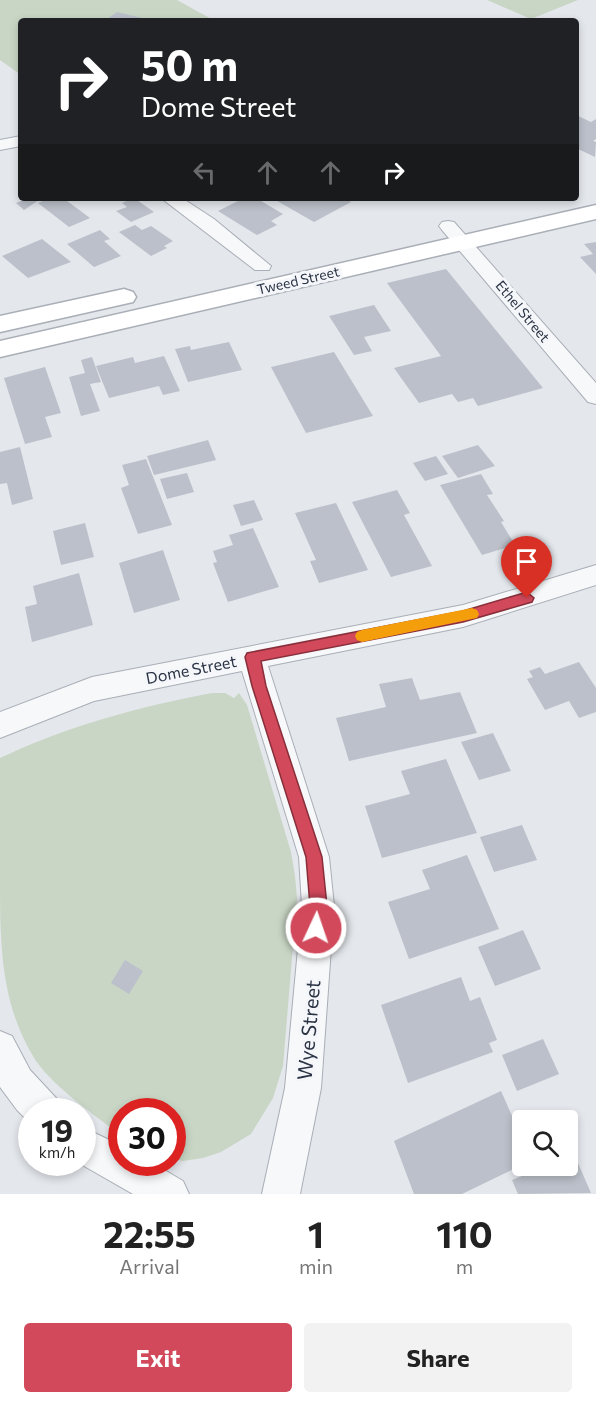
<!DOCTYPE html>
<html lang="en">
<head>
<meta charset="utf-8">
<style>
  body { margin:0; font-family:Commissioner,sans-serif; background:#f2f2f2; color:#222; height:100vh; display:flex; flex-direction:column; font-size:22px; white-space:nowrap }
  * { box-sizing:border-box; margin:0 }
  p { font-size:20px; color:#767676 }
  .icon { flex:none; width:33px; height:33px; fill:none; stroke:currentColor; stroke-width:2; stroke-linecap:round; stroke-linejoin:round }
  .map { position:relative; height:1194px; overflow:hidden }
  .drawer { display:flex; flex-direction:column; background:#fff; flex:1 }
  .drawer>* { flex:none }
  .guide { position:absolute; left:18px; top:18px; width:561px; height:183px; border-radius:6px; box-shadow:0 3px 9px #0003; background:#202124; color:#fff; overflow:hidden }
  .buttons { position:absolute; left:512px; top:1110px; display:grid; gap:12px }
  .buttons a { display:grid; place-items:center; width:66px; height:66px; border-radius:6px; background:#fff; box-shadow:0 3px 9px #0003; font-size:30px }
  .speed { position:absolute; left:18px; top:1098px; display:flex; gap:12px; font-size:30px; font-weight:700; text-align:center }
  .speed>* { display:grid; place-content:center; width:78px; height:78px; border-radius:50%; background:#fff; box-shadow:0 3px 9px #0003; line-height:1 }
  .speed small { font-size:15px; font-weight:400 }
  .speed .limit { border:9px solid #d22; background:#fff; color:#111 }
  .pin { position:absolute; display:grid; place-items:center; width:51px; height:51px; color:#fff; margin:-62px -26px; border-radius:50% 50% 50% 0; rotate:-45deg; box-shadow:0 0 6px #0007 }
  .pin .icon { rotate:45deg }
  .me { position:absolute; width:66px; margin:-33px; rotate:3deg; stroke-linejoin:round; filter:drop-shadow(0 0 4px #0008) }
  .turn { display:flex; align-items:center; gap:21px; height:126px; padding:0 24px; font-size:27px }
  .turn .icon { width:78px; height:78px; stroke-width:2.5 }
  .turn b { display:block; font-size:42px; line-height:51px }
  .lanes { display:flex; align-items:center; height:57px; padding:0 24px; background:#0003; justify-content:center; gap:30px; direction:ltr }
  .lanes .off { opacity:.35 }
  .eta { display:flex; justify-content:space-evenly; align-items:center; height:102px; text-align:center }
  .eta b { font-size:36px; font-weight:700; line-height:42px }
  .action { display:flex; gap:12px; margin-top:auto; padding:12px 24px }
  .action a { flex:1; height:69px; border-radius:6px; background:#d1495b; color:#fff; font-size:24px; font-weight:700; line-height:69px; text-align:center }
  .action a+a { background:#f2f2f2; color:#222 }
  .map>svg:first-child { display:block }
  .green { fill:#c9d6c5 }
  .building { fill:#bbc0ca }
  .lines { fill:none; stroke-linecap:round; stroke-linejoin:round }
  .minor-casing { stroke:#a9aeb7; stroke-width:2 }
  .secondary-casing { stroke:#a9aeb7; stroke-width:3 }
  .minor { fill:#f7f8fa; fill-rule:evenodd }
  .secondary { fill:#fff; fill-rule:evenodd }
  .route { fill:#d1495b; stroke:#882f3b; stroke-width:1.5 }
  .slow { fill:#f59e0b }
  .labels { text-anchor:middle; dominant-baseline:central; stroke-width:6; stroke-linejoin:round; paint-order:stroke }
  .far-street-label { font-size:14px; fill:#2b3445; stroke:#f4f6f9 }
  .street-label { font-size:16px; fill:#2b3445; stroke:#f4f6f9 }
  .near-street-label { font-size:20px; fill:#2b3445; stroke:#f4f6f9 }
</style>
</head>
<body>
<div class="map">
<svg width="596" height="1194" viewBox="0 0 596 1194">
  <rect width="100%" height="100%" fill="#e4e7ec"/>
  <path class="green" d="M0,0H177L215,21H21V75L0,60Z
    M487,0H578L531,19Z
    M212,693H225L234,698L239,693L247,705L291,852L295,876L297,898L283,1066L273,1098L251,1134L221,1152L203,1158L183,1161L173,1159L172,1112H122L121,1136C93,1113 58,1091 36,1061C0,1005 0,942 0,877C0,837 0,798 0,758C68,726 138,707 212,693Z"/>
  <path class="building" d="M117,12L151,20V21L107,19Z
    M576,115L591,122L596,119V139L593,141L596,142L595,157L576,148L579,144L576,143Z
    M29,198L39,200L24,210L16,203Z
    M50,198H63L90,218L69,227L38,203Z
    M134,198L154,212L131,222L116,211L127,207L122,203Z
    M244,198H256L283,214L271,221L277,225L257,235L218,211Z
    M272,198H344L351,202L314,222Z
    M135,225L142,230L151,226L173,241L164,246L167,248L151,256L119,232Z
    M100,230L110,239L104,241L121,256L94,267L67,244Z
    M42,239L71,262L28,278L2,256Z
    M596,242V274L580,257L593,254L584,244Z
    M446,269L543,388L478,406L473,398L458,402L452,394L419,403L394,368L441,356L387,283Z
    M374,305L391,331L364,337L372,351L354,355L329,316Z
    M229,342L242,370L188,382L175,349L190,346L191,350Z
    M334,352L373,416L306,433L271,367Z
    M164,356L180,391L163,395L159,386L109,398L96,366L133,357L135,363Z
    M92,357L101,382L90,384L100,411L81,416L69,377L85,373L81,360Z
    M45,367L61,413L45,417L52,437L25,444L4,378Z
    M208,440L216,460L154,475L147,456Z
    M478,445L495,466L458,478L442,456Z
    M20,447L33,499L12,505L7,483L0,484V452Z
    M436,456L448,474L425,481L413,463Z
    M146,459L172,525L138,534L121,488L129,485L122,465Z
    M187,473L194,492L167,499L160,479Z
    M481,474L493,494L487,495L504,521L501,522L515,545L482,555L440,485Z
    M397,490L410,513L404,515L432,566L391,577L352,502Z
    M254,500L263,520L241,526L233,505Z
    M336,503L368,570L319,583L310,561L316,560L295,513Z
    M85,523L94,557L61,565L53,531Z
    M253,528L279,587L228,602L213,563L217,562L213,551L233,545L229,535Z
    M163,550L180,600L134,613L119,563Z
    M79,573L93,625L32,642L25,607L37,604L33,586Z
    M579,662L596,688V712L579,718L569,701L545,710L527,679L533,677L529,671L540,667L545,674Z
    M412,678L420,700L460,692L477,733L349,761L336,718L386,707L379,684Z
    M493,733L511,771L479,780L461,742Z
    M446,759L477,833L382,858L365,806L410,794L401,771Z
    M522,825L537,860L494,872L480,837Z
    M467,855L499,929L409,959L388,902L430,889L422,870Z
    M523,930L541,969L495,986L478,947Z
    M125,960L143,971L129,994L111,983Z
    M461,977L470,1001L480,997L497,1040L489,1043L493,1052L408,1083L381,1005Z
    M543,1039L559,1074L517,1091L502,1055Z
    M501,1091L522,1138V1165L462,1194H414L394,1141Z
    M574,1154L591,1193L518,1194L512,1180L547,1166H567V1157Z"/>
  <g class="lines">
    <defs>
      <path id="minor" d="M21,136V146L0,150V140Z
        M161,198H182L214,219L271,266L269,270H255Z
        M448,221L454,222L596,383V404L588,402L442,230L439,226L442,222Z
        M596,565V585L463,627L268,666L329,857L334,906L321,1088L300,1194H262L285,1088L302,906L299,857L242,671L94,701L0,738V712L92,677L463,605Z
        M0,1031L12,1036L30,1070L57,1099L62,1112H32V1125L17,1110L0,1087Z
        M82,1127L122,1146V1162H151L183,1181L189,1194H133L77,1162H82Z"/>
      <path id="secondary" d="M596,205V219L0,357V341Z
        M124,289L133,292L136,297L133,302L0,332V316Z"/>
    </defs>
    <use href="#minor" class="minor-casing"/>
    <use href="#secondary" class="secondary-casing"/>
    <use href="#minor" class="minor"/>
    <use href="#secondary" class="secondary"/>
  </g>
  <path class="route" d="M527,592L534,598L532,602L463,622L261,661L266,686L322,857L327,906L322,935L316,937L310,935L308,928L310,906L306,857L252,686L245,657L247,653L463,611Z"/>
  <path class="slow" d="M472,608L477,610L479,614L477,618L472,619L362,642L357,640L355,636L357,632L362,630Z"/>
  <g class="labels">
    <g class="far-street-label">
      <text transform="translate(298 280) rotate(-13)">Tweed Street</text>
      <text transform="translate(523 311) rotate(50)">Ethel Street</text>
    </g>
    <g class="street-label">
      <text transform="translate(191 669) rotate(-11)">Dome Street</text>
    </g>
    <g class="near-street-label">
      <text transform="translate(308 1030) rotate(-85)">Wye Street</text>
    </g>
  </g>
</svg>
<div class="buttons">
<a><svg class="icon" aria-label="search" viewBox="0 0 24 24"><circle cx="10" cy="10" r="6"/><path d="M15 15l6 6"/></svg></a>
</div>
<div class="speed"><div>19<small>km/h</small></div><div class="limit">30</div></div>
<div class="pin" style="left:527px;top:598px;background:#d93025"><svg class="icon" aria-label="arrive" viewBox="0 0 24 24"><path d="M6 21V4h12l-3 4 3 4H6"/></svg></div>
<svg class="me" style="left:316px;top:928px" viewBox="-20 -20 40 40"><circle r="17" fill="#d1495b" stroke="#fff" stroke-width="3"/><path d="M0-11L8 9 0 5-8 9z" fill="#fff"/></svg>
<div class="guide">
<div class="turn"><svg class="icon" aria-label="right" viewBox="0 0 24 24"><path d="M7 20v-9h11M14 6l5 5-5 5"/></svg><div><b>50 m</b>Dome Street</div></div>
<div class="lanes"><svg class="icon off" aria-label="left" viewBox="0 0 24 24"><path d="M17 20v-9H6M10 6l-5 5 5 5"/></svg><svg class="icon off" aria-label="ahead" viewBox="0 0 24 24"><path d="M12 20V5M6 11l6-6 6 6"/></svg><svg class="icon off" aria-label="ahead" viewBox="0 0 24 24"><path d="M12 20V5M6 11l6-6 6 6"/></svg><svg class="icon" aria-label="right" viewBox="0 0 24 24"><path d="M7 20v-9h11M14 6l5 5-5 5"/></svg></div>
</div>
</div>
<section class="drawer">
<div class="eta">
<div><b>22:55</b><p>Arrival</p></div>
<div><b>1</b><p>min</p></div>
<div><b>110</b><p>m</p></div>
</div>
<div class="action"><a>Exit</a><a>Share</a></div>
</section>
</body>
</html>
